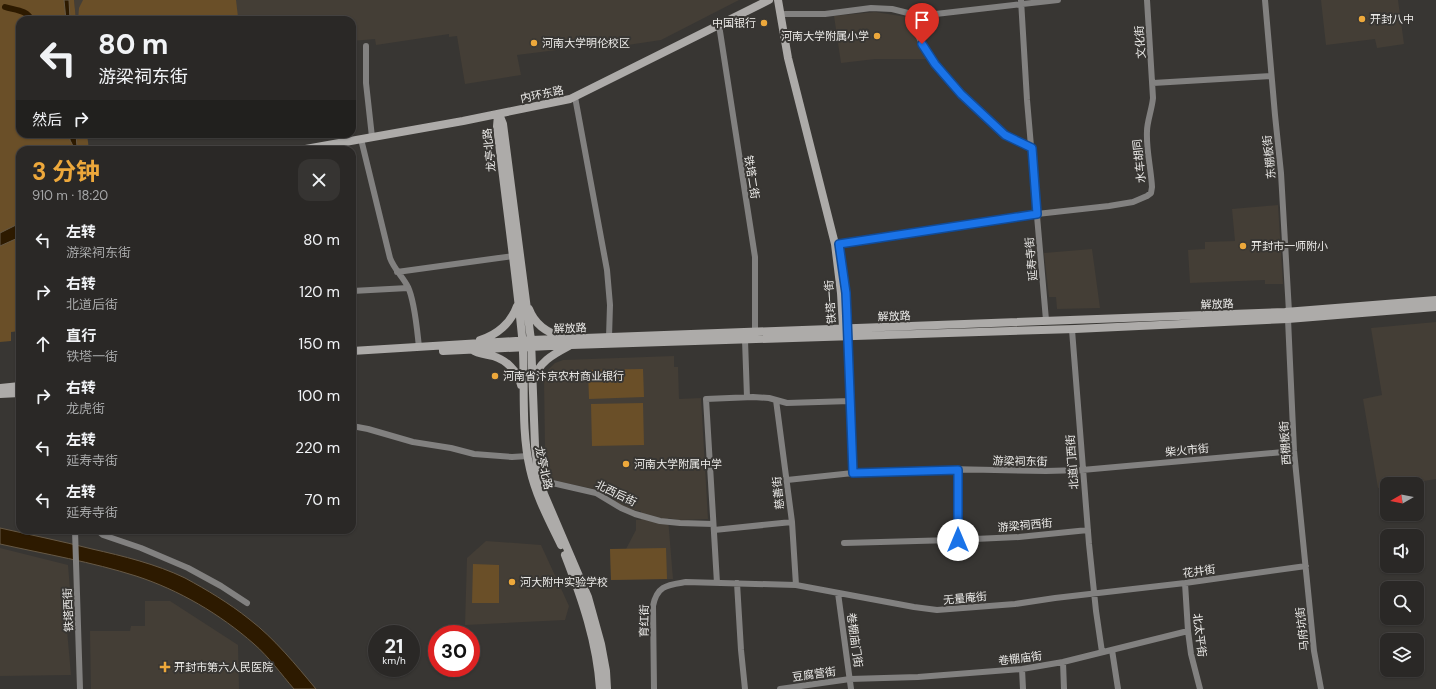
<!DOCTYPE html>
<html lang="zh">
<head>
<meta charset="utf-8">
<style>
  body { margin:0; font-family:"DM Sans","Noto Sans SC",sans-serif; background:#363432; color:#f1f3f6; height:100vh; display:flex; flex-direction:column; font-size:15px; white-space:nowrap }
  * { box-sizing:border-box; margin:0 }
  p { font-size:13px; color:#a5a6a7 }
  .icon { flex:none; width:22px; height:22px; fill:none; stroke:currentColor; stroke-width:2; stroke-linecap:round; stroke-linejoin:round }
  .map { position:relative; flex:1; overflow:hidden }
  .panel { position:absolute; left:16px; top:146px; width:340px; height:388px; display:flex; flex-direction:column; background:#2a2826; border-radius:12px; box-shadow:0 1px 3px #0004,0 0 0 1px #464443 }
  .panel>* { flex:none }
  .banner { position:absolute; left:16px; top:16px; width:340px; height:122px; border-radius:12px; box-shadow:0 1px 3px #0004,0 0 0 1px #464443; background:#2a2826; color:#f1f3f6; overflow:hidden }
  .needle { width:26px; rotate:261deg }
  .fabs { position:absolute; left:1380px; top:477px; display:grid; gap:8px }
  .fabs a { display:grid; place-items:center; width:44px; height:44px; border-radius:8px; background:#2a2826; box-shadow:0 1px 3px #0004,0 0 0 1px #464443; font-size:20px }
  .speed { position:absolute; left:368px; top:625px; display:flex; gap:8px; font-size:20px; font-weight:700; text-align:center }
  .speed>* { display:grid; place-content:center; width:52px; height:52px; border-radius:50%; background:#2a2826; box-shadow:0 1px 3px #0004,0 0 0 1px #464443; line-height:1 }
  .speed small { font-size:10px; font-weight:400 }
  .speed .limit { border:6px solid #d22; background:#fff; color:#111 }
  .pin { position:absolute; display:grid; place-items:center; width:34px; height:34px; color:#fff; margin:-41px -17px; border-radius:50% 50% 50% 0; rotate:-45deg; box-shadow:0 0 4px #0007 }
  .pin .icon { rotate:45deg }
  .me { position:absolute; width:44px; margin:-22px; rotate:0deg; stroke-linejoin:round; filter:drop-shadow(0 0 3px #0008) }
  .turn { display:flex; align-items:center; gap:14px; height:84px; padding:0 16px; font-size:18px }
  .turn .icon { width:52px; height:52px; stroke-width:2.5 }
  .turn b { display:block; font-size:28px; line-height:34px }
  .then { display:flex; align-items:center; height:38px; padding:0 16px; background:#0003; gap:8px; font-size:15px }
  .round { display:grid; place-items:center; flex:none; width:42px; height:42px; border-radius:12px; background:#363432 }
  .summary { display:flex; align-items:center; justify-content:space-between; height:68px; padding:0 16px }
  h1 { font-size:24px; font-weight:700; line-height:30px; color:#eda83b }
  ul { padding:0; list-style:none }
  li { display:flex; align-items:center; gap:12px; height:52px; padding:0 16px }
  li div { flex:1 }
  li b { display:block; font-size:15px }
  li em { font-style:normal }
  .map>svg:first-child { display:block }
  .built { fill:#443e36 }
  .green { fill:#6a4f28 }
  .water { fill:#2d1a00; stroke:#665946 }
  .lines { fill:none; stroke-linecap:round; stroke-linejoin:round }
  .canal { stroke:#2d1a00; stroke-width:6 }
  .street { stroke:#828180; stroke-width:6 }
  .secondary { stroke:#adaba9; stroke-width:8 }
  .route-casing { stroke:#114b97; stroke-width:10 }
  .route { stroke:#1a73e8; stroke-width:7 }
  .poi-dot { fill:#eda83b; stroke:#383633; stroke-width:1.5 }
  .labels { text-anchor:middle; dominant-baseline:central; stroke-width:4; stroke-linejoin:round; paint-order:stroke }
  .poi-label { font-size:11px; fill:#ecebe9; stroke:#383633; text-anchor:start }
  .street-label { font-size:11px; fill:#ecebe9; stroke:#383633 }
</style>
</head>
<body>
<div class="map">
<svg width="1436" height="689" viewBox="0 0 1436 689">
  <rect width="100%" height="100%" fill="#383633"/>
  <path class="built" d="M74,0H739L661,40L621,46L620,42L517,55L521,75L465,84L457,36L449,37V34L376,45L375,39L352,41V20H76Z
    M1321,0H1398L1404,44L1377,48L1375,39L1326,45Z
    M875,12L907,17L926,55L927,59H875L841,63L834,16Z
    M1278,205L1283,284H1265V280L1190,283L1188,250L1205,249V242L1235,241L1232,209Z
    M1092,249L1100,308L1057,309L1056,297H1049L1044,253Z
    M1436,322V479L1424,481V487L1417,488V484H1387V487L1378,488L1363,399L1382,395L1371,328Z
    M674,356V367H678L679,399L701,398L708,519L678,520L668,518L673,579L611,580L610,549H626L636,530V520H641V511L627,509L616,502L608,494L594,489L551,480L545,449L544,378L549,369L555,363L563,360Z
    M486,541L541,545L569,606L565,620L465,625L467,558Z
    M0,548L68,565L71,601L67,617V630L71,675L0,676Z
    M145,601H170L238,645L239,689H91L90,631H130L131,626H145Z"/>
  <path class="green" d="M0,0H74L76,20H20V134H87L89,150H20V331L11,332V341L0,342Z
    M83,0H236L238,17V20H78L79,8Z
    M643,369L644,397L589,399L588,370Z
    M643,403L644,445L592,446L591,404Z
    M666,548L667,579L611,580L610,549Z
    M473,564L499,565V603H472Z"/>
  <path class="water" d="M64,0H69L70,20H66Z
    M70,134H76L77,147L79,150H75L70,140Z
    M20,223V237L0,246V233Z
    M0,528C31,535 61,541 92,549C123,556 156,564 185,578C207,590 229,603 249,619C274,638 296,665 316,689H294C281,674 269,657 254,644C220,614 179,590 136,576C92,562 45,554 0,544Z"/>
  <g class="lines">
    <path class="canal" d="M5,7C14,10 28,10 31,20"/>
    <path class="street" d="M1021,0L1027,100L1046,320
      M1265,0L1275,115L1281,173L1289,312
      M908,13L922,44L935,64L961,94L1005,135L1032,148
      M785,14H825L871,8L892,9L912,14L927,15L1058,0
      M719,25L755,257V332
      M366,46V83L372,137
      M1153,83L1271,76
      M575,97L607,270L610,305L609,337
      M361,139L390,258C394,269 403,277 408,287C415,302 417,330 419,347
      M839,244L1037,214L1109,206L1133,202L1147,196L1151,193L1152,187C1151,168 1146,150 1147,131C1147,122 1152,109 1153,98L1147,0
      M397,272L513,256
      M352,291L408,288
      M1288,319L1294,451L1314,651L1321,689
      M1072,330L1089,544L1096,611L1102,652
      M847,337L853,473
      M745,340L747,397
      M776,400L792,522L796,585
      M352,426L368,429L413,442L451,448L474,454L512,457L528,456
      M958,470V540
      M538,472L548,482L596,493L621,508L635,514L660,521L680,523L713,524
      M787,480L853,473L881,471L948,469L1046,471L1082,470L1294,451
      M75,530L80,689
      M97,530L103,535L141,548L188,568L221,586L247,603
      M714,530L792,522
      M844,543L953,540L1019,537L1088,530
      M717,583L706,399L753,397L769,398L787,403L850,401
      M737,583L741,650L745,689
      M1185,583L1188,631L1191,654L1200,689
      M838,593L851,689
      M1112,650L1118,689
      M1063,662L1064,689
      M1022,669L1023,689
      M654,689L653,606C657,585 668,585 686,582L796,585L914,607L937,610L1015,604L1055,598L1185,583L1306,566
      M780,689L850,679L918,677L1022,669L1063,662L1188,631"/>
    <path class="secondary" d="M778,0L788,58L835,244L841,293L843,328L845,332
      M499,114L503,124L531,340L535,446L538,472L544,494L588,597L601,644L606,671L607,689
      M498,115L497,126C505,196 515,266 522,336C526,380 520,426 530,469C536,496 549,520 561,545
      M300,150L463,121L570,99L769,0
      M529,309C535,325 547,333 563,337
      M480,340C497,335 511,323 517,306
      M352,351L531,340L1285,312L1436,300
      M443,351L571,345L1075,329L1288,319L1436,307
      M474,351C480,354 486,355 493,356C506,360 518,371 521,385
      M534,380C538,362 554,354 569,346
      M0,388L20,386
      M0,394L20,393
      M565,555C582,599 597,642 600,689"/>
  </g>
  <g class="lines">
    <defs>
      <path id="route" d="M922,44L935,64L961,94L1005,135L1032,148L1037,214L839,244L846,293L847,316L853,473L958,470V540"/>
    </defs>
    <use href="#route" class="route-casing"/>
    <use href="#route" class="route"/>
  </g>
  <g class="poi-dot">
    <circle cx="1362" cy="19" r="4"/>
    <circle cx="764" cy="23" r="4"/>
    <circle cx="877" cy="36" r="4"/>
    <circle cx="534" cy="43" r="4"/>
    <circle cx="1243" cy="246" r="4"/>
    <circle cx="495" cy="376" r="4"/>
    <circle cx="626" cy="464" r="4"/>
    <circle cx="512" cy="582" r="4"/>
    <path d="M163 661h4v4h4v4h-4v4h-4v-4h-4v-4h4z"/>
  </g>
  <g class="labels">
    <g class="poi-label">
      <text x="1370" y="19">开封八中</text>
      <text x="756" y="23" text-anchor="end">中国银行</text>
      <text x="869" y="36" text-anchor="end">河南大学附属小学</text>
      <text x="542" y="43">河南大学明伦校区</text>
      <text x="1251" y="246">开封市一师附小</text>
      <text x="503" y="376">河南省汴京农村商业银行</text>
      <text x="634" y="464">河南大学附属中学</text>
      <text x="520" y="582">河大附中实验学校</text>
      <text x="174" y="667">开封市第六人民医院</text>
    </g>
    <g class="street-label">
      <text transform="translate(1140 42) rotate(-94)">文化街</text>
      <text transform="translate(542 94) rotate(-12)">内环东路</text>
      <text transform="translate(489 150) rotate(-96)">龙亭北路</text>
      <text transform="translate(1269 157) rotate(-96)">东棚板街</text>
      <text transform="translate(1139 161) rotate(-96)">水车胡同</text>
      <text transform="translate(752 177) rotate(81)">铁塔二街</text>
      <text transform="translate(1031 259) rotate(-95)">延寿寺街</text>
      <text transform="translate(830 302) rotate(-94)">铁塔一街</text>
      <text transform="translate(1217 304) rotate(-2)">解放路</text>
      <text transform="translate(894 316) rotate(-2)">解放路</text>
      <text transform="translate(570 328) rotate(-2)">解放路</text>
      <text transform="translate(1285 443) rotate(-94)">西棚板街</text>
      <text transform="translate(1187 450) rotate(-5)">柴火市街</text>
      <text transform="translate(1020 461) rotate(1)">游梁祠东街</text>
      <text transform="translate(1072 462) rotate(-94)">北道门西街</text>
      <text transform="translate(544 468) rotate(77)">龙亭北路</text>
      <text transform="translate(616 493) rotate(26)">北西后街</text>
      <text transform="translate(778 493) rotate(-96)">慈善街</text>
      <text transform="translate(1025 525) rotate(-5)">游梁祠西街</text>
      <text transform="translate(1199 571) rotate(-8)">花井街</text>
      <text transform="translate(965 598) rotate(-5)">无量庵街</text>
      <text transform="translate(68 610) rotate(-92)">铁塔西街</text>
      <text transform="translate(644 621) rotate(-89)">育红街</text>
      <text transform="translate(1302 629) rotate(-96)">马府坑街</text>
      <text transform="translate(1200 635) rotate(83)">北太平街</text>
      <text transform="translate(855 640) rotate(82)">卷棚庙门街</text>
      <text transform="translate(1020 658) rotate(-7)">卷棚庙街</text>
      <text transform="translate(814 674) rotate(-8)">豆腐营街</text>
    </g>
  </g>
</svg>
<div class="fabs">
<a><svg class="needle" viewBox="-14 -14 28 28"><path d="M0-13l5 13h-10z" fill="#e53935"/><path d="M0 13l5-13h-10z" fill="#a5a6a7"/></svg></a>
<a><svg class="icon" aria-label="sound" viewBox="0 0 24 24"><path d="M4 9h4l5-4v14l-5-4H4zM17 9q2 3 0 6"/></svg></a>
<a><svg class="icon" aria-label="search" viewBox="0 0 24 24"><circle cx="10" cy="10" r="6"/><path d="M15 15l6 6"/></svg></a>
<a><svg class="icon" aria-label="layers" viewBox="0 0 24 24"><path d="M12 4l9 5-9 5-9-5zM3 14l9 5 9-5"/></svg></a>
</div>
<div class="speed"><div>21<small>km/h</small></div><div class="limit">30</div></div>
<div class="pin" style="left:922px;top:44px;background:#d93025"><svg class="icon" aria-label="arrive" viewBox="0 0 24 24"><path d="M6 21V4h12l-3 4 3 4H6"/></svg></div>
<svg class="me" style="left:958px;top:540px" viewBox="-20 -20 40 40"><circle r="19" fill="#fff"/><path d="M0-13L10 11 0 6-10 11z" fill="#1a73e8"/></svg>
<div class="banner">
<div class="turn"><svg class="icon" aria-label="left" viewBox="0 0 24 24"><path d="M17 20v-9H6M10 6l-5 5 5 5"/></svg><div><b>80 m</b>游梁祠东街</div></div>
<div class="then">然后<svg class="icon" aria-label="right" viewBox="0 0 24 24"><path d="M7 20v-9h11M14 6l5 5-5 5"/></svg></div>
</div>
<section class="panel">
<div class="summary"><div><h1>3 分钟</h1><p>910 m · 18:20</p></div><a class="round"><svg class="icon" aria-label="close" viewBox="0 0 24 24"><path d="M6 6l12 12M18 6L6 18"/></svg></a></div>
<ul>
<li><svg class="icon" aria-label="left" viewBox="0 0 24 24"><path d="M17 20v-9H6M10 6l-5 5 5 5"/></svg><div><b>左转</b><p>游梁祠东街</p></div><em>80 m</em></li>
<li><svg class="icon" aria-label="right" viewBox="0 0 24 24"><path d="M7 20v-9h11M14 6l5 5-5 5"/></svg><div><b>右转</b><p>北道后街</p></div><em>120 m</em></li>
<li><svg class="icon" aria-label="ahead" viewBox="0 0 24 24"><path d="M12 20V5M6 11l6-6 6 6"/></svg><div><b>直行</b><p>铁塔一街</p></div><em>150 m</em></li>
<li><svg class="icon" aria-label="right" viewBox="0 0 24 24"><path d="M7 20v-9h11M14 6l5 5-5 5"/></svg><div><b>右转</b><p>龙虎街</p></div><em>100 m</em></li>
<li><svg class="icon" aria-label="left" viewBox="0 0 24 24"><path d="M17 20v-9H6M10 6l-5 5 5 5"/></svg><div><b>左转</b><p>延寿寺街</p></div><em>220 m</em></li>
<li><svg class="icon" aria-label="left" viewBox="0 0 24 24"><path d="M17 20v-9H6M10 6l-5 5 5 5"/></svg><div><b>左转</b><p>延寿寺街</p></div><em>70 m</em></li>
</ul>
</section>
</div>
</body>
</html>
